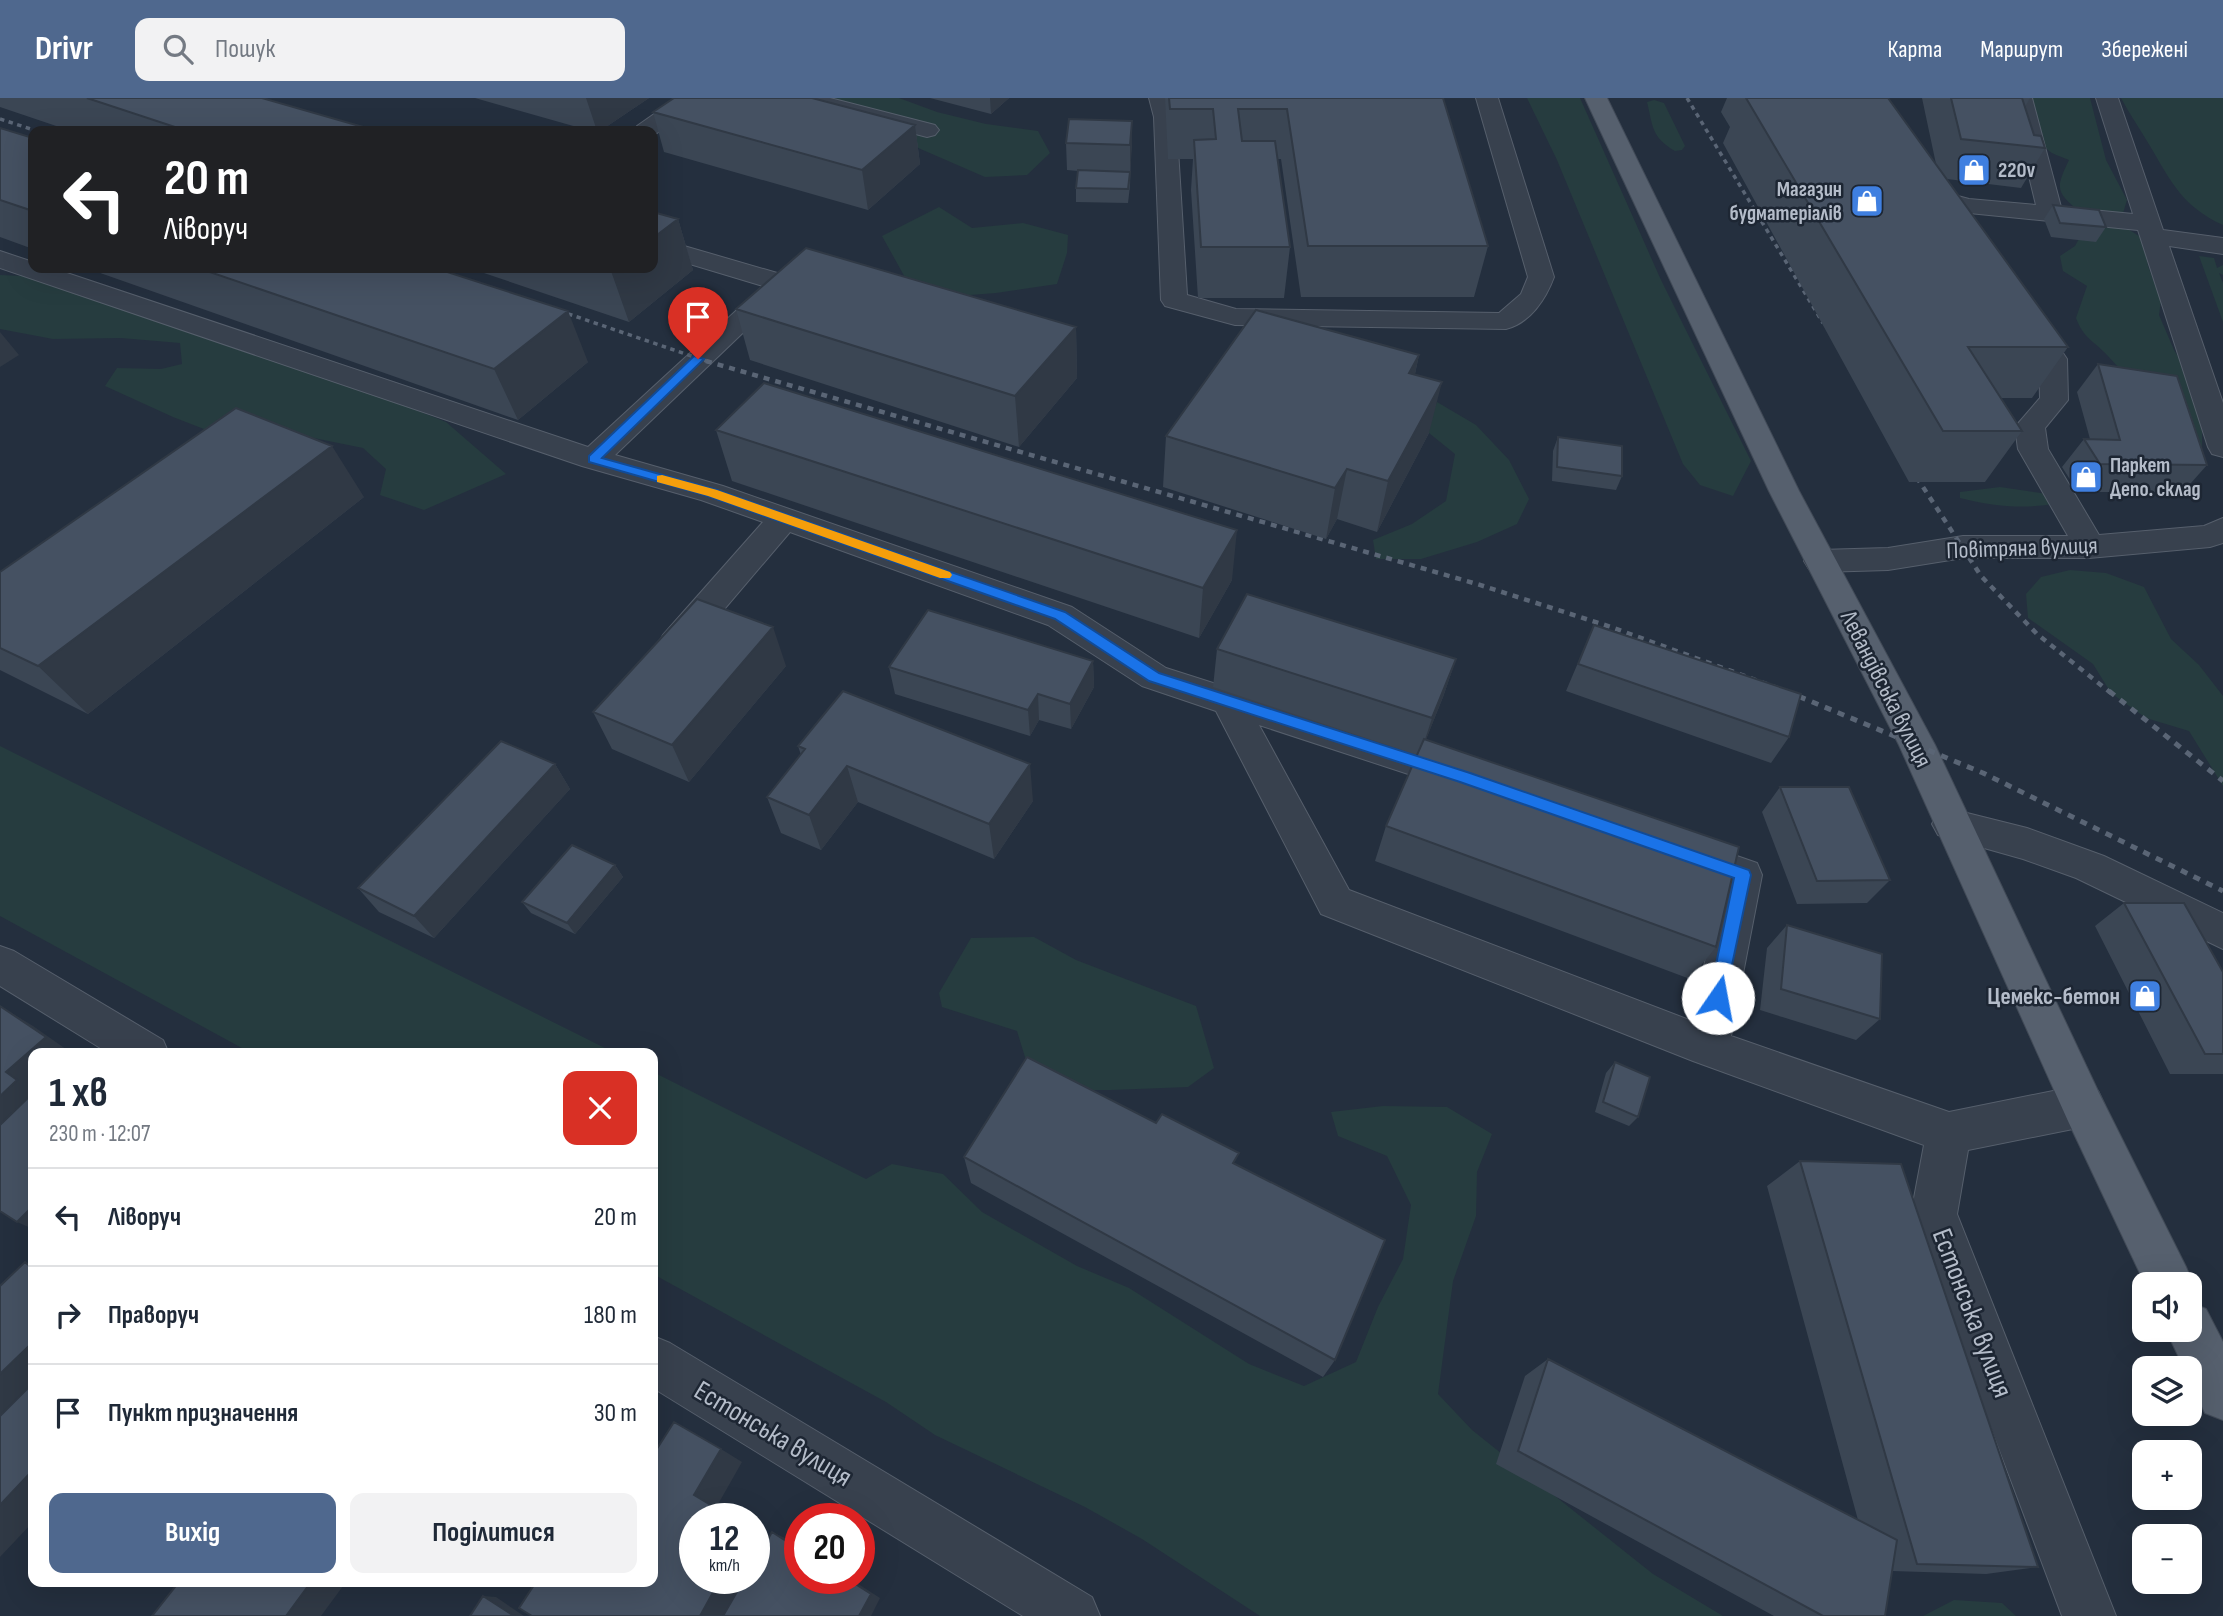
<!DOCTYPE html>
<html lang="uk">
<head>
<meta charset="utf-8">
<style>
  body { margin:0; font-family:"Sofia Sans Condensed",sans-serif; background:#f2f2f3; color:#1f2937; height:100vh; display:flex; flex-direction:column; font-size:26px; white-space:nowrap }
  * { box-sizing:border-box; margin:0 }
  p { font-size:23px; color:#747a83 }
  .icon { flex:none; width:38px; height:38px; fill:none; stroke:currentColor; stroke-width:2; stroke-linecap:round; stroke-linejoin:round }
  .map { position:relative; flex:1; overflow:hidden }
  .drawer { position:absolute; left:28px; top:950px; width:630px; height:539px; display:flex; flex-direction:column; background:#fff; border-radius:14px; box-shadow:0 7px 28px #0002 }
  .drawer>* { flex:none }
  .hud { position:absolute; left:28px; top:28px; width:630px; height:147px; border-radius:14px; box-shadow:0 7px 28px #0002; background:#202124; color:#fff; overflow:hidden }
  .tools { position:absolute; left:2132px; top:1174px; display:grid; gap:14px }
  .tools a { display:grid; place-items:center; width:70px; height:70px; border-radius:14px; background:#fff; box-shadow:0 7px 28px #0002; font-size:35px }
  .speed { position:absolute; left:679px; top:1405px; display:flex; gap:14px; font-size:35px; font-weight:700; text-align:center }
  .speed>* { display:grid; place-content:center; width:91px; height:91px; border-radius:50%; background:#fff; box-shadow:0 7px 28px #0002; line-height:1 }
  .speed small { font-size:18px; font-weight:400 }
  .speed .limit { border:10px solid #d22; background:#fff; color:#111 }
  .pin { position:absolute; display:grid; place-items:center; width:60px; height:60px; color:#fff; margin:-72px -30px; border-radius:50% 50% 50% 0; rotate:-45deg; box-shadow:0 0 7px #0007 }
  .pin .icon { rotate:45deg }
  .me { position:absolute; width:77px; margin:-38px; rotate:12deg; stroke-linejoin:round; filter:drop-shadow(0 0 5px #0008) }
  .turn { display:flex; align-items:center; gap:24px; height:147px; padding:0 21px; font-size:32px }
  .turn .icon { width:91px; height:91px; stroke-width:2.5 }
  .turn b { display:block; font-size:49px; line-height:60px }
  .round { display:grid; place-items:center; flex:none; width:74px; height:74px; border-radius:14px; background:#f2f2f3 }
  .overview { display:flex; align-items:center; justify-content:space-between; height:119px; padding:0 21px }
  h1 { font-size:42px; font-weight:700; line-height:52px }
  .action { display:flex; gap:14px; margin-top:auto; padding:14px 21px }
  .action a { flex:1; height:80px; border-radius:14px; background:#4f688e; color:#fff; font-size:28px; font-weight:700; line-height:80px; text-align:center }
  .action a+a { background:#f2f2f3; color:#1f2937 }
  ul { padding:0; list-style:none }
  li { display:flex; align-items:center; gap:21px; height:98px; padding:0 21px; border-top:2px solid #e0e1e3 }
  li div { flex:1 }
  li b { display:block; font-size:26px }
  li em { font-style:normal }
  header { display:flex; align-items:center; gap:42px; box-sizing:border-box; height:98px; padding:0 35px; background:#4f688e; color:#fff }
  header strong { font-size:33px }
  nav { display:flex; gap:38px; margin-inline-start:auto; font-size:24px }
  .search { width:490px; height:63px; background:#f2f2f3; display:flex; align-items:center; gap:18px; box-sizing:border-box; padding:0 24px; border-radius:14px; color:#747a83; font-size:26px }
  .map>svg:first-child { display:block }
  .green { fill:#263c3f }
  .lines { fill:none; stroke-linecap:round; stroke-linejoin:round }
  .minor-casing { stroke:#565f6c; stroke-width:2 }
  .major-casing { stroke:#414a57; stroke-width:2 }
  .minor { fill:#38414e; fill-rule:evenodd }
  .major { fill:#56606e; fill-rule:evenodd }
  .rail-far2 { stroke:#5a6575; stroke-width:3.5; stroke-dasharray:4.5 4.5; stroke-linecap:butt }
  .rail-far1 { stroke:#5a6575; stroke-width:4.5; stroke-dasharray:6 6; stroke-linecap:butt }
  .rail { stroke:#5a6575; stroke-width:5; stroke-dasharray:7 7; stroke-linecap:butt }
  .wall { fill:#3b4654 }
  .shaded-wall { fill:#303945 }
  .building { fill:#455162; stroke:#303945; stroke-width:2 }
  .route { fill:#1a73e8; stroke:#114b97; stroke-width:2 }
  .slow { fill:#f59e0b }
  .labels { text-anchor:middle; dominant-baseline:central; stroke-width:5; stroke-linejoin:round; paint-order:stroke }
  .far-poi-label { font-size:21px; font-weight:bold; fill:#b4bcc9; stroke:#1d2633; text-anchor:start }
  .street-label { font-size:24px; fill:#b4bcc9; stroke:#1d2633 }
  .poi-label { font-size:24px; font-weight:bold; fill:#b4bcc9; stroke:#1d2633; text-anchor:end }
  .near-street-label { font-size:28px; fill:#b4bcc9; stroke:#1d2633 }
</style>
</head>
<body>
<header>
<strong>Drivr</strong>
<div class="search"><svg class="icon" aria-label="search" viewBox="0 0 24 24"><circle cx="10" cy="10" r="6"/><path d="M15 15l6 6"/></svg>Пошук</div>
<nav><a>Карта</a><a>Маршрут</a><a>Збережені</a></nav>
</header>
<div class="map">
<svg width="2223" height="1518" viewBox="0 0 2223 1518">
  <rect width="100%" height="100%" fill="#242f3e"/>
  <path class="green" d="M774,0H899L937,14L986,26L1038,33L1050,55L1027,77L985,79L886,36Z
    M1527,0H1580L1661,182L1751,363L1733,398L1700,387L1683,366L1557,62Z
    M2029,0H2090L2106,62L2127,102L2123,115L2082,116C2057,94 2054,93 2069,62C2063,59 2053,57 2048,52C2034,39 2039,15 2029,0Z
    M2121,0H2223V127C2182,108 2172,85 2150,48C2140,31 2130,17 2121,0Z
    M1654,2L1664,5L1685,48L1682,52L1675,53C1651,39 1653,28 1647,4Z
    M939,109L972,130L1023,125L1068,137L1067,155L1057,186L996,195L917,201L882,138Z
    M2115,123L2139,138L2146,152L2148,168L2161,202L2159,217L2174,252L2185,270L2202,333V351C2170,320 2137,290 2107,257C2093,242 2084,241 2076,220L2087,188L2063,173L2060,158L2075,148L2088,124Z
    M2199,158L2214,160L2217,170L2223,167V177L2219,175L2223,185V224Z
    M0,177L23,178L330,278L446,324L506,376L424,412L380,397L386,371L363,350L299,337L240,345L173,319L105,288L117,270L161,271L182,266L180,245L121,240L53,241L0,231Z
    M1437,304L1476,327L1509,362L1529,401L1517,426L1477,444L1421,461H1376L1373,442L1412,426L1446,403L1455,356L1429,335L1428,327Z
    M2000,389L2054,397L2057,405C2025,412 1991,408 1960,400V394Z
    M2070,472L2106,475L2144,489L2171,541L2199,567L2223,598V688L2189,633L2146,620L2111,595L2093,566L2028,520L2026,496L2041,479Z
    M0,648L615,955H251L0,818Z
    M1034,839L1076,862L1196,908L1214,970L1188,989L1111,992H1075L1029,972L1017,933L942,909L939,895L971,840Z
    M653,974L866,1081L892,1066L943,1076L982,1114L1077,1168L1129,1190L1249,1266L1304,1288L1356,1264L1378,1209L1403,1161L1411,1107L1387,1058L1338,1038L1331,1014L1383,1008L1447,1009L1492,1036L1477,1074L1476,1118L1453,1183L1438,1296L1472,1332L1653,1476L1723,1518H1260L1142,1441L1085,1409L935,1337L886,1304L653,1176Z
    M1954,1502L2002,1505L2016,1518H1923Z"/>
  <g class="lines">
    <defs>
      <path id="minor" d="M677,0H703L653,38V33H634L637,28Z
        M793,0H830L935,27L939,32L935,37L927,39L796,5Z
        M1149,0H1171L1176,19L1187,197L1236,211L1499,215L1521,196L1528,179L1476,0H1498L1554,179C1546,201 1530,225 1506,231L1235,227L1165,208L1161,202L1154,19Z
        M1852,0H1874L1937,87L1954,97L1969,101L2036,107L2010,0H2032L2061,109L2133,116L2096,0H2118L2163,132L2223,140V156L2169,148L2223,305V359L2212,356L2208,349L2138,132L1969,115L1937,108L1919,97Z
        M653,139L791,179L795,185L615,357L723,388L1072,509L1166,570L1476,669L1481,679L1476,689L1463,694L1259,627L1349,792L1692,923L1722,786L1671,767L1666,756L1671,745L1685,740L1757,765L1762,777L1731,938L1949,1014L2083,987L2098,993L2105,1008L2098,1023L2083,1029L1968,1052L1957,1116L2116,1518H2062L1911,1116L1924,1047L1693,963L1321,816L1216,613L1142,588L1048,527L790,434L687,555L675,558L663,555L658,546L663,537L763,424L701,402L582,368L0,170V153L33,164V170H52L588,349L763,188L653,155Z
        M2028,216L2038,218L2067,261L2068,302L2045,330L2048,351L2099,437L2204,428L2223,420V445L2210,449L2089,460H1963L1888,472L1820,474L1809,471L1804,463L1809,455L1820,452L1888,450L1963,438H2068L2018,351L2015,329L2040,300L2039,261L2014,224L2018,218Z
        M1951,711L2027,730L2104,758L2223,815V851L2076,780L2023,761L1938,737L1932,726L1938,715Z
        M0,848L14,853L163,942L169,956H110L0,888Z
        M653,1238L670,1245L1092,1499L1100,1518H1023L653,1290Z"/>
      <path id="major" d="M1585,0H1607L1799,393L1935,647L2098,993L2186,1169L2193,1186L2189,1194V1186H2145L2068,1023L1899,647L1769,393Z
        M2189,1204L2206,1211L2223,1244V1322L2205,1315L2189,1281V1270H2184L2166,1232H2189Z"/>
    </defs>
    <use href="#minor" class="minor-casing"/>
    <use href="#major" class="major-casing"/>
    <use href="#minor" class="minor"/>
    <use href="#major" class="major"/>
    <path class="rail-far2" d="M1687,0L1823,225
      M0,21L37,33
      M551,210L712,265"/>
    <path class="rail-far1" d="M706,263L1477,486L1611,529L1791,595
      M1910,369L1981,478L2037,536L2111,595"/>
    <path class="rail" d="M1786,593L1983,675L2223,793
      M2109,593L2223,683"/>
  </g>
  <path class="wall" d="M0,0H262L377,33H71L0,9Z
    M475,0H649L600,33H591Z
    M930,0H1009L991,16Z
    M1165,0H1443L1488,148L1474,199H1301L1281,61H1278L1290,149L1284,200H1198L1191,92L1193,61H1168Z
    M1727,0H1888L1936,66L1922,0H2030L2025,9L2034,37L2045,50L2021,90L1947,81L2068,249L2032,300H2001L2022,333L1985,384H1909L1723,45L1730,29L1721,14Z
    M653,14L915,27L920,66L868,112L664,54Z
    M1132,23L1130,88L1128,105L1076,104V90L1078,73L1067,72L1066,45Z
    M0,30L33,40V151L0,139Z
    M2053,107L2106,129L2096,144L2051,139L2044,121Z
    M678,121L693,172L629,224L469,170H653Z
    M86,170H435L588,264L518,322Z
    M736,211L1076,229L1077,280L1019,349L750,262Z
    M1419,257L1415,276L1429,335L1377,434L1337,421L1326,441L1163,389L1166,338Z
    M2098,266L2207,367L2183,394H2078L2062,369L2084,341H2090L2077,294Z
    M716,332L1232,482L1199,540L732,383Z
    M1558,339L1622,378L1616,392L1552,383L1553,353Z
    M364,399L88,616L0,572V474Z
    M1594,527L1789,639L1771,665L1566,593Z
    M1217,551L1456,561L1443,599L1426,641L1716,849L1690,881L1375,763L1386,728L1417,657L1213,589Z
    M1093,563L1094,589L1071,631L1039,622L1030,638L895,596L889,569Z
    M786,568L689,684L612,651L593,614Z
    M798,648L1033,703L994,761L858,704L821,752L781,735L767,699L801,657Z
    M555,666L570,691L434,840L379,814L358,790Z
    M1780,689L1890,782L1867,805L1797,806L1762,714Z
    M615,767L623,779L575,836L531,815L522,804Z
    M2124,805L2223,874V976H2170L2095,828Z
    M1787,827L1880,921L1856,942L1760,912L1767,850Z
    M1615,964L1638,1019L1629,1028L1595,1014L1606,975Z
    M964,1059L1236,1066L1335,1262L1323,1279L971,1085Z
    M1800,1063L2038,1469L1986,1476L1892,1473L1885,1518H1774L1496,1366L1525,1278L1548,1261L1858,1422L1767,1088Z"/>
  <path class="shaded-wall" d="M586,0H649L600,33H597Z
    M990,0H1009L991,16Z
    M1132,23V50L1130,74V47Z
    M915,27L920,66L868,112L862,72Z
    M678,121L693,172L629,224L611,173L615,170H653V140Z
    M568,213L588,264L518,322L494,271Z
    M1076,229L1077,280L1019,349L1015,298Z
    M0,234L19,257L0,269Z
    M1419,257L1408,308L1409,275Z
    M1442,284L1429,335L1377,434L1388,383Z
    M332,348L364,399L88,616L38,568Z
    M1347,371L1337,421L1326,441L1335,390Z
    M1237,432L1232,482L1199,540L1203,490Z
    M773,529L786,568L689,684L672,647Z
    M1456,561L1443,599L1420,657L1432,620Z
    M1093,563L1094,589L1071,631L1070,606Z
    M1038,596L1039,622L1030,638L1028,612Z
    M555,666L570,691L434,840L414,818Z
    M1030,666L1033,703L994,761L989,726Z
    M847,668L858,704L821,752L809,717Z
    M615,767L623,779L575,836L567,825Z
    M0,908L33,928L73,956H33V1019L0,1050Z
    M33,1108V1131L17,1124Z
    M33,1244V1294L0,1327V1276Z
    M721,1351L742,1364L717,1408L739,1421H734L694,1397Z
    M33,1372V1424L0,1459V1407Z
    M754,1430L770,1439L754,1468Z
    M772,1434L785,1440L800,1449V1452Z
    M721,1480H747L726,1518H700Z
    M846,1480H849L880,1500L871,1518H859Z
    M311,1484H346L321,1518H286Z
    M483,1498L496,1499L524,1518H514Z"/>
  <path class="building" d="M87,0H262L377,33H187Z
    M674,0H812L915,27L862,72L653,14Z
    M1169,0H1443L1488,148H1308L1287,11H1238L1242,43H1275L1290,149H1201L1194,42L1216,41L1213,11H1170Z
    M1746,0H1888L2068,249H1968L2022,333H1943Z
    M1951,0H2022L2034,37L2041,38L2045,50L1961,41Z
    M1069,21L1132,23L1130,47L1066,45Z
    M0,30L33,40V113L0,102Z
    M1078,72L1130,74L1128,91L1076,90Z
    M2053,107L2099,112L2106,129L2060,125Z
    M653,114L678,121L653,140Z
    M806,150L1076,229L1015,298L736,211Z
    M198,170H435L568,213L494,271Z
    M600,170H615L611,173Z
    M1256,212L1419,257L1409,275L1442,284L1388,383L1347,371L1335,390L1166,338Z
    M2098,266L2177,278L2207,367L2100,366L2084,341L2120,342Z
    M764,285L1237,432L1203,490L716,332Z
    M236,310L332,348L38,568L0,550V474Z
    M1558,339L1622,348V378L1557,369Z
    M1247,496L1456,561L1432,620L1217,551Z
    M697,501L773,529L672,647L593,614Z
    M928,512L1093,563L1070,606L1038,596L1028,612L889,569Z
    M1594,527L1801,596L1789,639L1578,566Z
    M843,593L1030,666L989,726L847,668L809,717L767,699L805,651L798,648Z
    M1424,641L1739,749L1716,849L1386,728Z
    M501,643L555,666L414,818L358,790Z
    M1780,689H1849L1890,782L1817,783Z
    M572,747L615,767L567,825L522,804Z
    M2124,805H2184L2223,874V956H2205Z
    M1787,827L1882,856L1880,921L1781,891Z
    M0,908L46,939L6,974L17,982L0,998Z
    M1027,959L1156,1025L1162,1016L1239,1055L1233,1065L1385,1142L1335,1262L964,1059Z
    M1615,964L1650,979L1638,1019L1603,1004Z
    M33,995V1108L17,1124L0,1113V1027Z
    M1800,1063L1901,1066L2038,1469L1917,1466Z
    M25,1164L33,1171V1244L0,1276V1188Z
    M1548,1261L1897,1442L1885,1518H1823L1518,1353Z
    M30,1288L33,1290V1372L0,1407V1318Z
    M674,1324L721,1351L694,1397L734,1421H695V1480H721L700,1518H532L519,1510L536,1484H653V1357Z
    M772,1434L800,1452V1480H846L871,1496L859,1518H723L745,1480H754V1465Z
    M179,1484H311L286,1518H152Z
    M483,1498L514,1518H470Z"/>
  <path class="route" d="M694,258L704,261L602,360L717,392L1065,514L1159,575L1470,675L1749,772L1751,777L1724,905L1718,907L1712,905L1709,900L1734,780L1460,684L1149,583L1055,521L708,398L589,364V358Z"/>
  <path class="slow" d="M662,377L717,392L950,474L952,477L950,480H940L708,398L657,384V378Z"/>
  <defs>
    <symbol id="shop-square" viewBox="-11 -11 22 22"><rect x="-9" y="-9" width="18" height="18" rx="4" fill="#3f7fe0" stroke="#1d2633"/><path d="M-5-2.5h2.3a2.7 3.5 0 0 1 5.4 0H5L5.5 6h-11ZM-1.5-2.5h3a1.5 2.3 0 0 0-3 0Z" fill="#fff"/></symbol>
  </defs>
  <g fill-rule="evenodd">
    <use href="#shop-square" x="1955" y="53" width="38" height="38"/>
    <use href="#shop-square" x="1848" y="84" width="38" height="38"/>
    <use href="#shop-square" x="2067" y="360" width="38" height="38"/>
    <use href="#shop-square" x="2126" y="879" width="38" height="38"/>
  </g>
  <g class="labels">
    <g class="far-poi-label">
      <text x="1998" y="72">220v</text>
      <text x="1842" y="91" text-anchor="end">Магазин<tspan x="1842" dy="24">будматеріалів</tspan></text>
      <text x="2110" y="367">Паркет<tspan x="2110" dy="24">Депо. склад</tspan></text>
    </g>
    <g class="street-label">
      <text transform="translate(2022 450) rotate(-2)">Повітряна вулиця</text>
      <text transform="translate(1886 591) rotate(63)">Левандівська вулиця</text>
    </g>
    <g class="poi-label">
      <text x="2120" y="898">Цемекс-бетон</text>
    </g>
    <g class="near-street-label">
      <text transform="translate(1972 1215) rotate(69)">Естонська вулиця</text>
      <text transform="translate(773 1336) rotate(31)">Естонська вулиця</text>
    </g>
  </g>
</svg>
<div class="tools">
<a><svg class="icon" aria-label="sound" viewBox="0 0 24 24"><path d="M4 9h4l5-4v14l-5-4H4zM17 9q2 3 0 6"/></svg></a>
<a><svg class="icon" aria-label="layers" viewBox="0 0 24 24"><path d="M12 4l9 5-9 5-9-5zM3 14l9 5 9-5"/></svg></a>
<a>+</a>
<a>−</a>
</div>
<div class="speed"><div>12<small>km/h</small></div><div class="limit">20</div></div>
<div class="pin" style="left:698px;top:261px;background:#d93025"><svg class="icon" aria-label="arrive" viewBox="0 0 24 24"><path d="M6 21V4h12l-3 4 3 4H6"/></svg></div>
<svg class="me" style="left:1718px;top:900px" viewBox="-20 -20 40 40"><circle r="19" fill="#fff"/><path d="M0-13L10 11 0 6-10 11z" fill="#1a73e8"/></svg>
<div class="hud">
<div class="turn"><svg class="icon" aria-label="left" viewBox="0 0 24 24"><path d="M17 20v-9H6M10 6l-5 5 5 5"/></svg><div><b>20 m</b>Ліворуч</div></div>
</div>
<section class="drawer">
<div class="overview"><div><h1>1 хв</h1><p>230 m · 12:07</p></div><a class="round" style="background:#d93025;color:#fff"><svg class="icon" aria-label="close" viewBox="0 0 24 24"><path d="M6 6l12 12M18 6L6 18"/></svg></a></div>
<ul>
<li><svg class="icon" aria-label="left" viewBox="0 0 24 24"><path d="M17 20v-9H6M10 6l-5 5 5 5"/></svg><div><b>Ліворуч</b></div><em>20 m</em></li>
<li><svg class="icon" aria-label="right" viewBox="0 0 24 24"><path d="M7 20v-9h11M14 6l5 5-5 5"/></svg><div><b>Праворуч</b></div><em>180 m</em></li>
<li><svg class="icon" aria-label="arrive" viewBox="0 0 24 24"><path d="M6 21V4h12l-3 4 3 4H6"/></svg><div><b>Пункт призначення</b></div><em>30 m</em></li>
</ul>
<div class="action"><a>Вихід</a><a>Поділитися</a></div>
</section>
</div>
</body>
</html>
